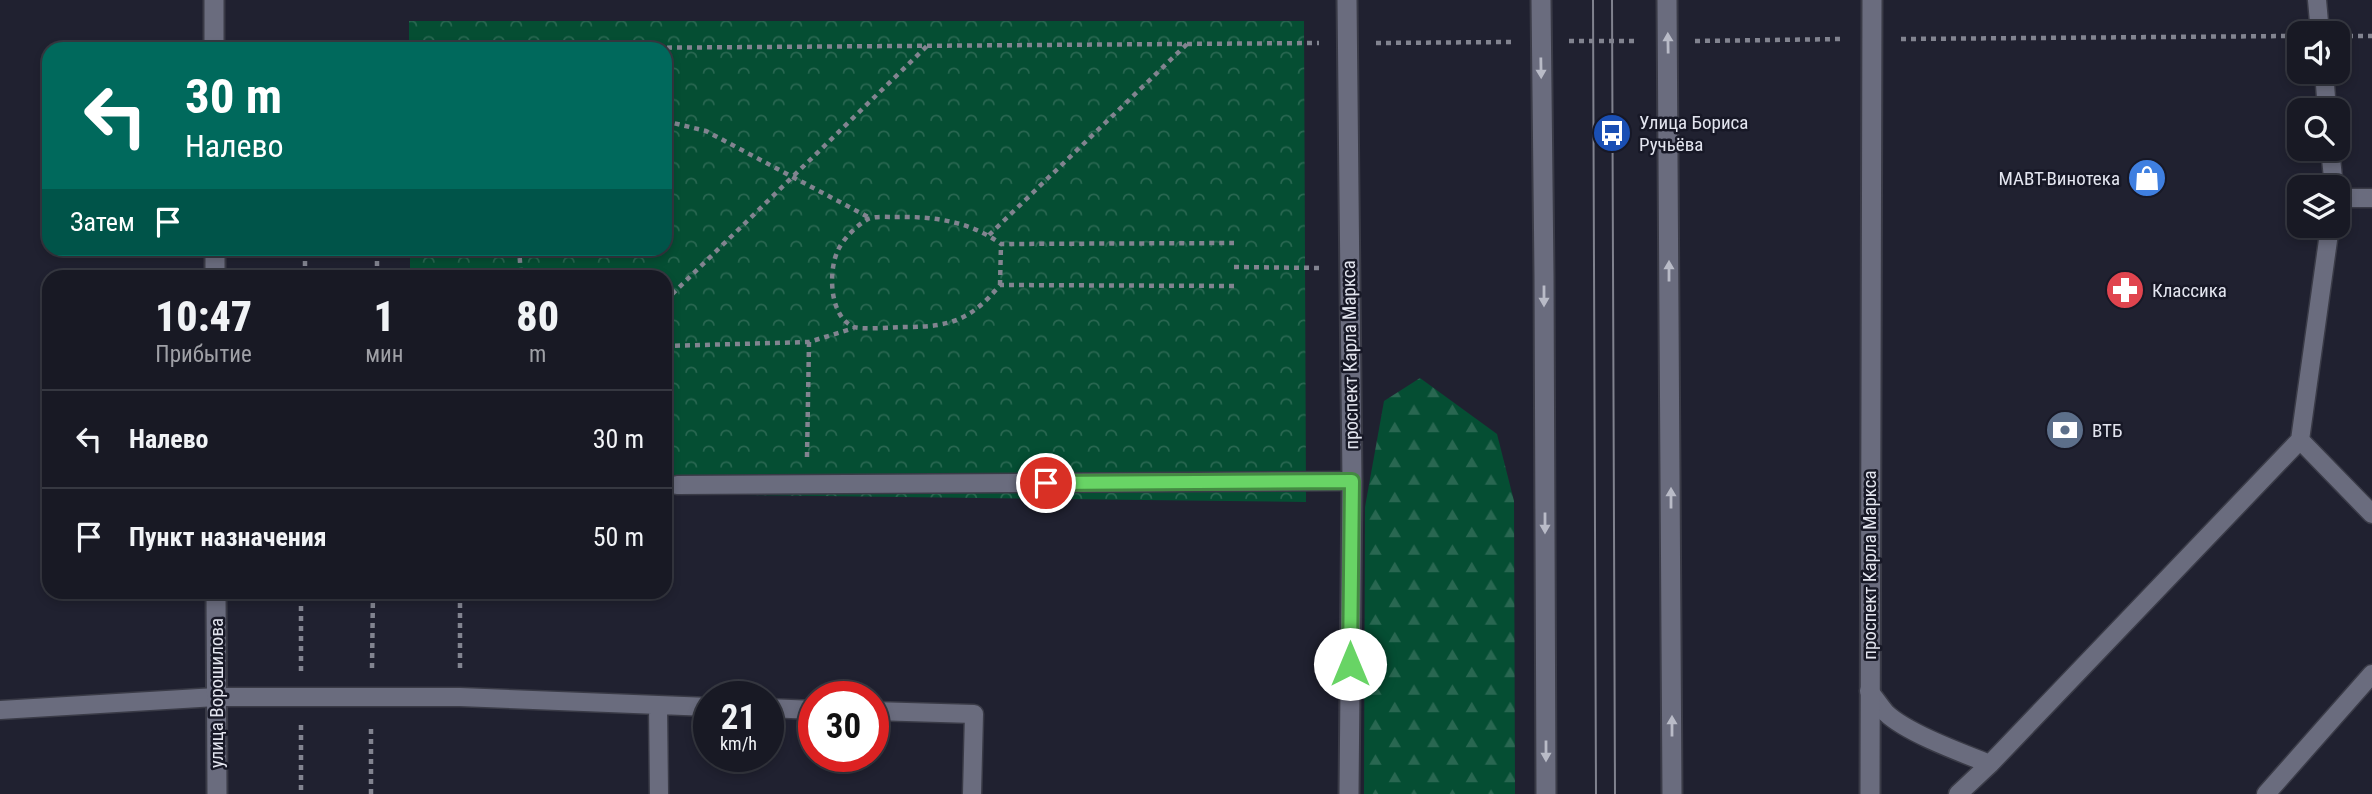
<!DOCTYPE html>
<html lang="ru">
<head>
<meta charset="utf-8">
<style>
  body { margin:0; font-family:"Roboto Condensed",sans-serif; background:#21222c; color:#f1f3f6; height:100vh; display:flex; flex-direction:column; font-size:26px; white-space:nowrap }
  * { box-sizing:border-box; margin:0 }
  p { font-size:23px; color:#9fa0a6 }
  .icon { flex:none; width:38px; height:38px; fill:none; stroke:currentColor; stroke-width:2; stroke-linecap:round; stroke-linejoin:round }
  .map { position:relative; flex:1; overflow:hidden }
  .side { position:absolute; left:42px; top:270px; width:630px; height:329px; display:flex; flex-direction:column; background:#181924; border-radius:21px; box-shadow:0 4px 10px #0003,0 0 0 2px #363841 }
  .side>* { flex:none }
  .banner { position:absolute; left:42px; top:42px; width:630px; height:214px; border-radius:21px; box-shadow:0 4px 10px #0003,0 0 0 2px #363841; background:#00695c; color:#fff; overflow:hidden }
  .buttons { position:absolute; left:2287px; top:21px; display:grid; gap:14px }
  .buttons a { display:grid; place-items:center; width:63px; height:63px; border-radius:14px; background:#181924; box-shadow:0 4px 10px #0003,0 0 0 2px #363841; font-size:35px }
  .speed { position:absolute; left:693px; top:681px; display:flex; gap:14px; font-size:35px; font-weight:700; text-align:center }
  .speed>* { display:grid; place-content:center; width:91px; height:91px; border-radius:50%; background:#181924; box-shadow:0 4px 10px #0003,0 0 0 2px #363841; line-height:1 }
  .speed small { font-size:18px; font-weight:400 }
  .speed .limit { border:10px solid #d22; background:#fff; color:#111 }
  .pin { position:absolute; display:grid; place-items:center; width:60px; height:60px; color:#fff; margin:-30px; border:4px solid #fff; border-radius:50%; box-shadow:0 2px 7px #0007 }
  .me { position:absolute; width:77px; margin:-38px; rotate:0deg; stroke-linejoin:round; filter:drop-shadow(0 0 5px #0008) }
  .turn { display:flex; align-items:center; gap:24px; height:147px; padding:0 28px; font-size:32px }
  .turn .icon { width:91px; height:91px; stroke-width:2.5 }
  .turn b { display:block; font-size:49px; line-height:60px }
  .then { display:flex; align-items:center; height:66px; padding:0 28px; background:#0003; gap:14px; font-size:26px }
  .eta { display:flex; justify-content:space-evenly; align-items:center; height:119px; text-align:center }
  .eta b { font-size:42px; font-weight:800; line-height:49px }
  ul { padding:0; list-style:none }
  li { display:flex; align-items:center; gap:21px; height:98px; padding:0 28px; border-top:2px solid #363841 }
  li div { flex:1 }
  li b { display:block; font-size:26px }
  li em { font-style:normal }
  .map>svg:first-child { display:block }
  .forest { fill:url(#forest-firs) }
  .park { fill:url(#park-crowns) }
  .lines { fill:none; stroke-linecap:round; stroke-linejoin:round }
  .service-casing { stroke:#3a3b47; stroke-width:21 }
  .minor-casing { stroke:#3a3b47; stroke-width:23 }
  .secondary-casing { stroke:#3a3b47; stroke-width:23 }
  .path { stroke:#828490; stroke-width:4.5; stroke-dasharray:5 5; stroke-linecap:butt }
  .service { stroke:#6a6c7e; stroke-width:18 }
  .minor { stroke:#6a6c7e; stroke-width:19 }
  .secondary { stroke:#6a6c7e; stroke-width:19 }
  .tram { stroke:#80828e; stroke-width:2 }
  .oneway { fill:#b9bbc7 }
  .route-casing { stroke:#448a42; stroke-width:18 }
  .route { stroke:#68d465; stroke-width:12 }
  .labels { text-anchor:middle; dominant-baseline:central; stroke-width:5; stroke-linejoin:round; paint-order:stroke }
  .poi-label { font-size:19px; fill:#e3e5ef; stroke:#171826; text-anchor:start }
  .street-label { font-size:19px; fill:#e3e5ef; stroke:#171826 }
</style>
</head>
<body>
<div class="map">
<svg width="2372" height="794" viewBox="0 0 2372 794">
  <defs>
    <pattern id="forest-firs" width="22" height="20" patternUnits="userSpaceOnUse" patternTransform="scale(1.75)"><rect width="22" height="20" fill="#054e33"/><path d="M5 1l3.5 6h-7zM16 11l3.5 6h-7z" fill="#296751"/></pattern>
    <pattern id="park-crowns" width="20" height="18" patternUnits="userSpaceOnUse" patternTransform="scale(1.75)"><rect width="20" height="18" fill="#054e33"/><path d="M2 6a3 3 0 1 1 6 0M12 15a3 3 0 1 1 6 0" fill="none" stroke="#296751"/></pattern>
  </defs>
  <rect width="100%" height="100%" fill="#202130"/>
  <path class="forest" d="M1420,378L1497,434L1514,501L1515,794H1364L1365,507L1384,401Z"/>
  <path class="park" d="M409,21H1304L1306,502L665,494V276H410V249L665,248V49H409Z"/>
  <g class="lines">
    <defs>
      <path id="service" d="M2317,0L2320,33
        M2324,72L2327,110
        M2330,149L2334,187
        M2338,198H2372
        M2300,440L2372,514
        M677,485L1352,481
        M1869,691C1875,698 1880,706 1886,713C1907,733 1962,753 1990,764
        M658,706L659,794
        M768,708L814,710
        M0,710L216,697H460L709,707
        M873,711L974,714L972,794
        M1958,794L1990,764L2300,440L2330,226
        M2266,794L2372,674"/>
      <path id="minor" d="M1347,0L1352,481L1349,794
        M1870,794L1872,0"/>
      <path id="secondary" d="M214,0V49
        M1541,0L1544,276L1546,794
        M1667,0L1672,794
        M215,248V276
        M216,592L217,794"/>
    </defs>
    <use href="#service" class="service-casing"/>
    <use href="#minor" class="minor-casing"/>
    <use href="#secondary" class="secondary-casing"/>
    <path class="path" d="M2348,36H2372
      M1901,39L2292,36
      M1569,41H1637
      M1695,41L1844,39
      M1376,43L1511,42
      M477,49L1319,43
      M665,121L706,131L870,218
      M989,235L1187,44
      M519,248L521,276
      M1234,267L1321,268
      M305,276V248
      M377,276V248
      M1000,285L1001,244
      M1234,286L1000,285C972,319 951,327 907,327C897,327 862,330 854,327C829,317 828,271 838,250C844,238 856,226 868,219C875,216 886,217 894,217C932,216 970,221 1001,244L1234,243
      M665,301L927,46
      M665,346L809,342L854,328
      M807,457L809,342
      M372,668L373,592
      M460,668V592
      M301,671V592
      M301,725V794
      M371,794V725"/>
    <use href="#service" class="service"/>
    <use href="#minor" class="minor"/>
    <use href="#secondary" class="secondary"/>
    <path class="tram" d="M1593,0L1596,794
      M1612,0L1615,794"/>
  </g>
  <defs><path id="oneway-solid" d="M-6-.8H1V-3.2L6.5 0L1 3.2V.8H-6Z" transform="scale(1.75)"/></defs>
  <g class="oneway">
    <use href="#oneway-solid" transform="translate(1668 43) rotate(-91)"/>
    <use href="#oneway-solid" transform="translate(1541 68) rotate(89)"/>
    <use href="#oneway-solid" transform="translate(1669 271) rotate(-90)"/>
    <use href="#oneway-solid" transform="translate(1544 296) rotate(90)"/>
    <use href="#oneway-solid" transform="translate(1671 498) rotate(-90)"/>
    <use href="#oneway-solid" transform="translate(1545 523) rotate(90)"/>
    <use href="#oneway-solid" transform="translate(1672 726) rotate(-90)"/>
    <use href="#oneway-solid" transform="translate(1546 751) rotate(90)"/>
  </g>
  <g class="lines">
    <defs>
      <path id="route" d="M1046,483L1352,481L1350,664"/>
    </defs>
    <use href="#route" class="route-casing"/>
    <use href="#route" class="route"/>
  </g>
  <defs>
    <symbol id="bus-disc" viewBox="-11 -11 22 22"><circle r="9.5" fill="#1a4fb4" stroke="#171826"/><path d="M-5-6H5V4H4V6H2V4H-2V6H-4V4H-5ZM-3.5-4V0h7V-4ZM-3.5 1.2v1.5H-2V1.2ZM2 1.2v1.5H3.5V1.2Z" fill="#fff"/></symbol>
    <symbol id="shop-disc" viewBox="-11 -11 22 22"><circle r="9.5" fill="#3f7fe0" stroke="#171826"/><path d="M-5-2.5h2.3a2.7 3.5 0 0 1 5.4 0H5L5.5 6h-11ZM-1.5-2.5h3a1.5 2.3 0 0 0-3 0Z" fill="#fff"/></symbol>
    <symbol id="pharmacy-disc" viewBox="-11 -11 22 22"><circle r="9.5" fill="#e0444e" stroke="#171826"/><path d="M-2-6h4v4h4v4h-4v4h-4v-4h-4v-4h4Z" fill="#fff"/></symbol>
    <symbol id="bank-disc" viewBox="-11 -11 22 22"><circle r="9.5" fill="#5c6f8a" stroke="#171826"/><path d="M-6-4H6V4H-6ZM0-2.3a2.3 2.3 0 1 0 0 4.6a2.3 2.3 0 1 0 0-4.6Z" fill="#fff"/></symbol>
  </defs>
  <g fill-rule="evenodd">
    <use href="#bus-disc" x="1590" y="111" width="44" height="44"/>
    <use href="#shop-disc" x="2125" y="156" width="44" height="44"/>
    <use href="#pharmacy-disc" x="2103" y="268" width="44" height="44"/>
    <use href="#bank-disc" x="2043" y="408" width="44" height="44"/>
  </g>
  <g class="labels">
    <g class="poi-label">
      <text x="1639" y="122">Улица Бориса<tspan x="1639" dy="22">Ручьёва</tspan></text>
      <text x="2120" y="178" text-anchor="end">МАВТ-Винотека</text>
      <text x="2152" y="290">Классика</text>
      <text x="2092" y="430">ВТБ</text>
    </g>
    <g class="street-label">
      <text transform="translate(1350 355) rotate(-91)">проспект Карла Маркса</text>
      <text transform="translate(1869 565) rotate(-90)">проспект Карла Маркса</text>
      <text transform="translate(216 693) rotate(-90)">улица Ворошилова</text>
    </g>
  </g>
</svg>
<div class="buttons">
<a><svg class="icon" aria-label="sound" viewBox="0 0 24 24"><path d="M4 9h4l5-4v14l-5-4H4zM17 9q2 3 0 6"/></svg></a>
<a><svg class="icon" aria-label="search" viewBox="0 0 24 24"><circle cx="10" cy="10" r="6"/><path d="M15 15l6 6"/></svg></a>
<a><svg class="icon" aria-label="layers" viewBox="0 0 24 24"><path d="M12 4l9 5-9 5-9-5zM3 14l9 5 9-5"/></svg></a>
</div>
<div class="speed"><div>21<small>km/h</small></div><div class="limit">30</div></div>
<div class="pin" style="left:1046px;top:483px;background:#d93025"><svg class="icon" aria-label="arrive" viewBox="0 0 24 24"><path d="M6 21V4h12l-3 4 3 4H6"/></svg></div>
<svg class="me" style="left:1350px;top:664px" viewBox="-20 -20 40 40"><circle r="19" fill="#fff"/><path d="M0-13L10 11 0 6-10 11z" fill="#68d465"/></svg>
<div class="banner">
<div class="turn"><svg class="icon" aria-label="left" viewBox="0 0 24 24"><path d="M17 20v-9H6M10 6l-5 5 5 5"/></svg><div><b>30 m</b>Налево</div></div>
<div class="then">Затем<svg class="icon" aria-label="arrive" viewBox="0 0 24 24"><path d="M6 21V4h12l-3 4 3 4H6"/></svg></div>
</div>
<section class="side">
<div class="eta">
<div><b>10:47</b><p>Прибытие</p></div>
<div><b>1</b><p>мин</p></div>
<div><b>80</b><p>m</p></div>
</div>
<ul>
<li><svg class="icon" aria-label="left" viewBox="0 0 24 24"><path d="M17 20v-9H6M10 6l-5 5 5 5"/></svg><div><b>Налево</b></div><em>30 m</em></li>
<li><svg class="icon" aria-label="arrive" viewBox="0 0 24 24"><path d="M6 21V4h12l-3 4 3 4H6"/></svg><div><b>Пункт назначения</b></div><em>50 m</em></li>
</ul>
</section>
</div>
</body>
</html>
